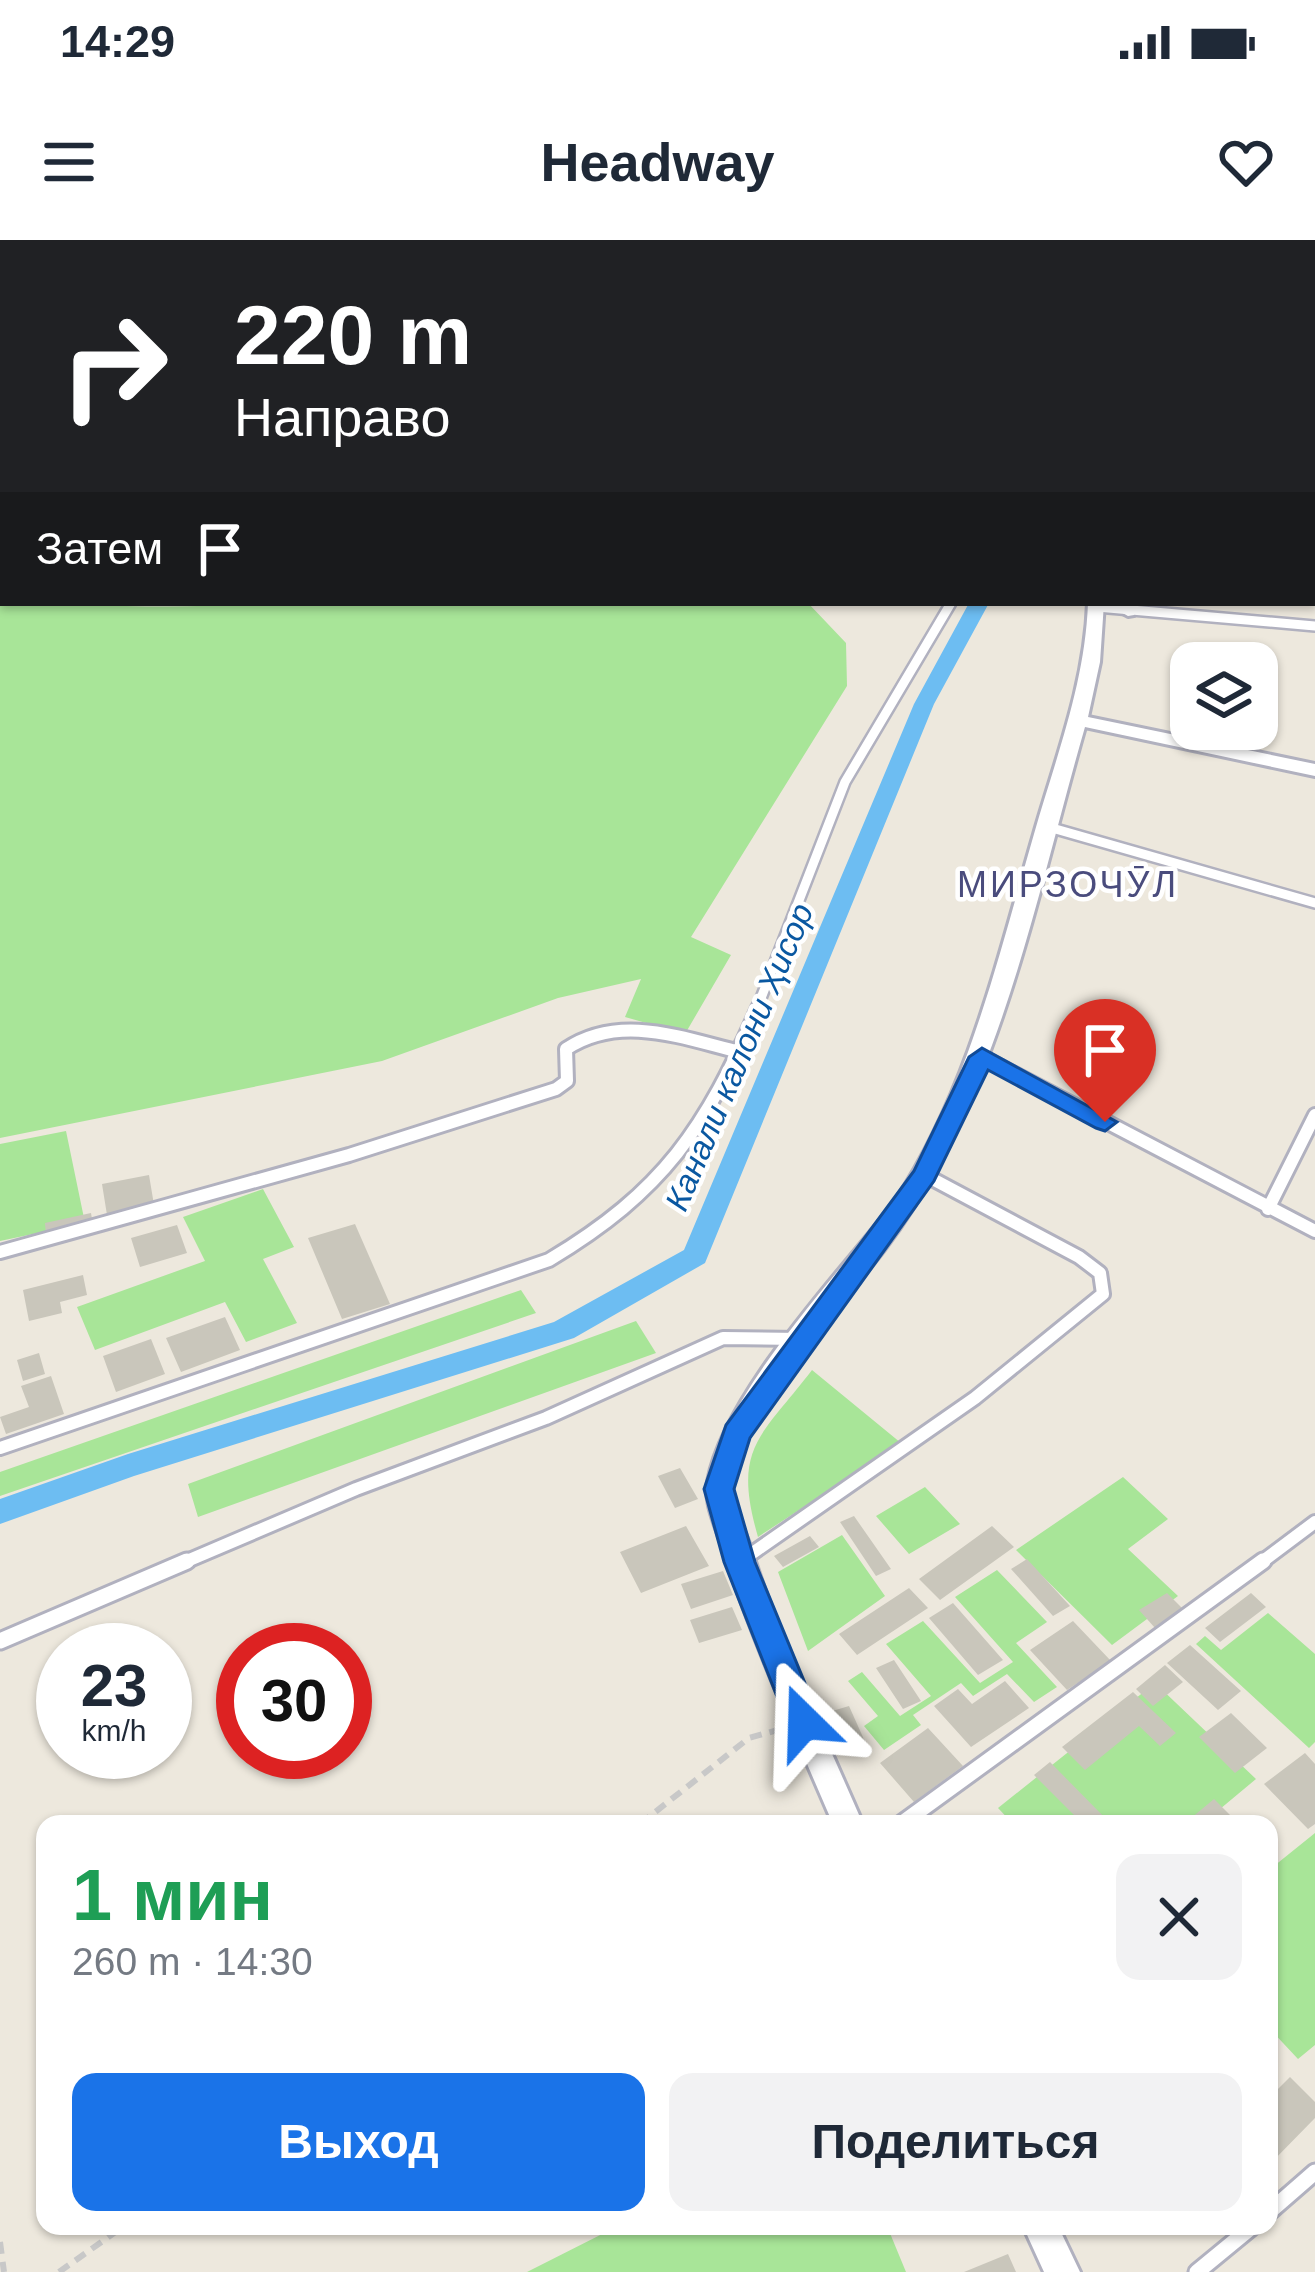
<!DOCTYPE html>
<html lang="ru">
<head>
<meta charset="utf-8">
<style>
  body { margin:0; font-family:Helvetica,sans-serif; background:#f2f2f3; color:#1f2937; height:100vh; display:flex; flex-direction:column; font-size:45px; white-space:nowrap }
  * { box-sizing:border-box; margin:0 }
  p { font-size:39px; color:#747a83 }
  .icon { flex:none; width:66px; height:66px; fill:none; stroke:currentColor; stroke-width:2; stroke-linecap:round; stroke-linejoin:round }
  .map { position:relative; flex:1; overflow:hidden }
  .panel { position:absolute; left:36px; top:1575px; width:1242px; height:420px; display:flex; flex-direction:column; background:#fff; border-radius:24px; box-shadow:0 3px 9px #0004 }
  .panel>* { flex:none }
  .guide { position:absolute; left:0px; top:0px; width:1317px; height:366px; box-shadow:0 3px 9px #0004; background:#202124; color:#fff; overflow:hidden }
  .tools { position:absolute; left:1170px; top:402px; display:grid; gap:24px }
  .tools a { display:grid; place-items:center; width:108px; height:108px; border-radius:24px; background:#fff; box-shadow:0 3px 9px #0004; font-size:60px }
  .speed { position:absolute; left:36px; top:1383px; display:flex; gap:24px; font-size:60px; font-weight:700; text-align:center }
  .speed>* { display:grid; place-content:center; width:156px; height:156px; border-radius:50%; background:#fff; box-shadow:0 3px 9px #0004; line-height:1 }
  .speed small { font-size:30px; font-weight:400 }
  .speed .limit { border:18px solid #d22; background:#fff; color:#111 }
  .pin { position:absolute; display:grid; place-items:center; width:102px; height:102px; color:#fff; margin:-123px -51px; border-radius:50% 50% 50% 0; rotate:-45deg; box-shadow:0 0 12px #0007 }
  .pin .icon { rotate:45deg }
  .me { position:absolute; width:132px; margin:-66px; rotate:338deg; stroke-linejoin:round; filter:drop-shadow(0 0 9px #0008) }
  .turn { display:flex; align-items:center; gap:42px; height:252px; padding:0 36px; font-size:54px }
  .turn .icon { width:156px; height:156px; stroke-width:2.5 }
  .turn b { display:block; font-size:84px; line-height:102px }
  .then { display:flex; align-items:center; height:114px; padding:0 36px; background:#0003; gap:24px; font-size:45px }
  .round { display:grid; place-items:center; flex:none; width:126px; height:126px; border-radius:24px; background:#f2f2f3 }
  .headline { display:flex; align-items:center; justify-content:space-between; height:204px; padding:0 36px }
  h1 { font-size:72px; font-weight:600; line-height:90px; color:#1e9e55 }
  .primary-button { display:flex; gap:24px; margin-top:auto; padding:24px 36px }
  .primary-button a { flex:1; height:138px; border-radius:24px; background:#1a73e8; color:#fff; font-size:48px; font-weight:600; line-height:138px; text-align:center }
  .primary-button a+a { background:#f2f2f3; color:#1f2937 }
  .status { display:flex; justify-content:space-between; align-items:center; height:84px; padding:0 60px; background:#fff; direction:ltr }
  .status svg { height:33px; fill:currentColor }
  header { display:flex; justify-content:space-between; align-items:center; height:156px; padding:0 36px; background:#fff; font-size:54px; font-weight:600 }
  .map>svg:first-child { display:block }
  .green { fill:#a8e598 }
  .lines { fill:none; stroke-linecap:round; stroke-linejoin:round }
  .canal { fill:#6dbdf2; fill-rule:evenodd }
  .building { fill:#c9c6bb }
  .lane-far3-casing { stroke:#b1b1bf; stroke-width:10 }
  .lane-far2-casing { stroke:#b1b1bf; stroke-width:14 }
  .lane-far1-casing { stroke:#b1b1bf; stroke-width:18 }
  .lane-casing { stroke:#b1b1bf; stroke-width:21 }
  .street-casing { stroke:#b1b1bf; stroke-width:6 }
  .path { stroke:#c8c8c8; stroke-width:6; stroke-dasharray:12 8; stroke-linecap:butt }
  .lane-far3 { stroke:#fff; stroke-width:8 }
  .lane-far2 { stroke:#fff; stroke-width:9 }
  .lane-far1 { stroke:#fff; stroke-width:12 }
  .lane { stroke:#fff; stroke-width:15 }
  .street { fill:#fff; fill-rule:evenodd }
  .route { fill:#1a73e8; stroke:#114b97; stroke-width:3 }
  .labels { text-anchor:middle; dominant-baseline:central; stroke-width:9; stroke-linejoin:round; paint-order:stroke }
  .water-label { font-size:33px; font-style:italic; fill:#0a58a1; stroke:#fff }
  .quarter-label { font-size:36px; letter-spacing:3px; fill:#4a4c7d; stroke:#fff }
</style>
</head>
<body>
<div class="status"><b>14:29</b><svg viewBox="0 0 49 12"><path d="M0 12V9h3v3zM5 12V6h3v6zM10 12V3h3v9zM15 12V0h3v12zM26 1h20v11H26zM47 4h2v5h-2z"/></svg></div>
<header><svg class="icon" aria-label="menu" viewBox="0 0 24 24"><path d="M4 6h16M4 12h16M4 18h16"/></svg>Headway<svg class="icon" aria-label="heart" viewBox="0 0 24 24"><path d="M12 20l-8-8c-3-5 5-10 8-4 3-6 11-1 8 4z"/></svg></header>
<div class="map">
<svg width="1315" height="2032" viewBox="0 0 1315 2032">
  <rect width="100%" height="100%" fill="#ede8dd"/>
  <path class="green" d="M0,352L3,363C85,363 167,371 248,363H808L846,403L847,446L691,697L731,715L685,794L625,777L641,739L558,758L382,821L0,898Z
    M66,891L85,983L0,1001V904Z
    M263,949L294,1007L263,1019L297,1083L246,1102L225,1062L95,1110L77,1067L205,1021L183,977Z
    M521,1050L536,1073L0,1256V1232Z
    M636,1081L656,1113L198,1277L188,1244Z
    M812,1130L901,1203L758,1297C732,1207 760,1198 812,1130Z
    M1123,1237L1168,1279L1128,1309L1178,1356L1112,1405L1016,1310Z
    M925,1247L960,1284L909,1314L876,1276Z
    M842,1295L885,1356L808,1411L778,1332Z
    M997,1330L1047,1382L1016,1403L1057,1447L1034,1462L1007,1434L973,1456L961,1443L913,1475L921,1485L884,1510L864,1486L878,1476L848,1441L862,1432L900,1476L931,1456L886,1404L923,1381L980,1443L1013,1422L955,1357Z
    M1268,1373L1315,1414V1502L1309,1508L1196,1404L1205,1396L1221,1410Z
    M1155,1443L1256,1539L1202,1584H1013L998,1568Z
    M1315,1593V1805L1298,1819L1269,1788V1630Z
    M618,1986H887L906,2032H527Z"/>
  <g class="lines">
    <path class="canal" d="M0,251H3V261H0Z
      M969,363H989L934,464L705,1023L574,1098L134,1236L0,1284V1259L128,1214L554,1082L684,1010L914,464Z"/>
  </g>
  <path class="building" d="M149,935L154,965L107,975L102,944Z
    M91,973L93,985L46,995L45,983Z
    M355,984L390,1064L342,1079L308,998Z
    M177,985L187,1013L140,1027L131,998Z
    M83,1035L87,1055L60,1062L62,1073L29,1081L23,1050Z
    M225,1077L240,1110L181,1132L166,1098Z
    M151,1099L165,1134L116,1152L103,1116Z
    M39,1113L45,1134L23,1141L17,1120Z
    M51,1136L64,1174L6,1194L0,1177L29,1167L21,1146Z
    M680,1228L698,1259L675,1268L658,1236Z
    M854,1276L891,1329L876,1336L840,1282Z
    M686,1286L709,1326L641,1353L620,1312Z
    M992,1286L1014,1307L940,1360L919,1339Z
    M810,1296L819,1307L783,1327L774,1316Z
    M1027,1319L1070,1366L1053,1376L1011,1329Z
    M723,1331L733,1355L691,1369L681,1344Z
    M909,1348L928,1368L857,1415L839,1394Z
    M1167,1353L1184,1370L1155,1388L1139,1370Z
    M1251,1353L1266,1367L1220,1402L1205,1388Z
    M953,1363L1003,1420L978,1435L929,1378Z
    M732,1367L742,1390L699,1403L690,1380Z
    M1073,1381L1111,1421L1067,1450L1030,1410Z
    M1190,1405L1241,1451L1218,1470L1167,1423Z
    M894,1420L921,1461L903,1469L876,1428Z
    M1165,1425L1183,1442L1153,1466L1136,1449Z
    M1005,1441L1029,1468L971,1507L934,1466L958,1449L972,1464Z
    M1133,1452L1176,1493L1160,1506L1139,1486L1085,1530L1062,1507Z
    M849,1466L866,1504L845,1510L829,1472Z
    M1231,1473L1267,1508L1235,1533L1199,1497Z
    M928,1488L963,1526L914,1562L880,1523Z
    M1305,1513L1315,1524V1584L1308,1589L1264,1544Z
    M1050,1522L1111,1584H1083L1034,1535Z
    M1214,1559L1239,1584H1184Z
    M1290,1837L1315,1862V1878L1269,1925V1858Z
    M1008,2014L1016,2032H964Z"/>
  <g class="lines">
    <defs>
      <path id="lane-far3" d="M697,3L703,0"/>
      <path id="lane-far2" d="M1097,367L1315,386
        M1045,586L1315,663
        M756,771L845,542L951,363"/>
      <path id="lane-far1" d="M982,817L1315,991
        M1268,969L1315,875
        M0,1012L349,915L556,849L567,841L566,809C620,773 682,798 740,812
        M0,1208L549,1020C664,951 705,889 758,768
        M741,1321L975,1158L1103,1054L1100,1033L1079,1017L925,935
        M180,1324L356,1249L546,1178L723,1098L800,1099
        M1259,1324L1315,1282"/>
      <path id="lane" d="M0,1401L187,1321
        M901,1584L1263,1321
        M1269,1972L1315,1932
        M1197,2032L1253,1986"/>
      <path id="street" d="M0,106H3L0,115Z
        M1314,132H1315V140H1314Z
        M1314,208H1315V218H1314Z
        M1088,363H1104L1100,422L1088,477L1315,524V536L1085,487C1033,667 999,858 884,1010C840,1068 740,1173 733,1245C731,1265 743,1287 750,1306C780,1402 823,1492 863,1584H833C793,1491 752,1399 721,1303C715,1284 704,1262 708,1241C725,1151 838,1035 895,961C968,850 997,721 1034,594C1056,517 1085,444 1088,363Z
        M1123,363H1139L1134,375L1128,376L1119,371Z
        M1023,1986H1058L1080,2032H1044Z"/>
    </defs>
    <use href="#lane-far3" class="lane-far3-casing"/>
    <use href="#lane-far2" class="lane-far2-casing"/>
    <use href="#lane-far1" class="lane-far1-casing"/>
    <use href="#lane" class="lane-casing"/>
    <use href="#street" class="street-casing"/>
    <path class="path" d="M640,1584L749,1498L781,1489
      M0,2002L4,2032
      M59,2032L124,1986"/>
    <use href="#lane-far3" class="lane-far3"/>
    <use href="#lane-far2" class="lane-far2"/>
    <use href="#lane-far1" class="lane-far1"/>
    <use href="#lane" class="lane"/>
    <use href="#street" class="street"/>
  </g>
  <path class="route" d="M982,808L1117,882L1105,891L1096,888L988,830L934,941L750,1198L734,1249L755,1322L821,1482L816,1493L804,1497L792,1493L787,1482L724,1322L704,1249L726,1185L914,931L969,817Z"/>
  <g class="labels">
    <g class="water-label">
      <text transform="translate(739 817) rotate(-67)">Канали калони Ҳисор</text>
    </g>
    <g class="quarter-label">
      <text x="1068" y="644">МИРЗОЧӮЛ</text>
    </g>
  </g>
</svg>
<div class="tools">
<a><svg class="icon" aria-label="layers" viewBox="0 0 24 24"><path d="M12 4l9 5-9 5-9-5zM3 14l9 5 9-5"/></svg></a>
</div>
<div class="speed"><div>23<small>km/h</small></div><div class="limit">30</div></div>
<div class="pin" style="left:1105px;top:882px;background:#d93025"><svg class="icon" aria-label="arrive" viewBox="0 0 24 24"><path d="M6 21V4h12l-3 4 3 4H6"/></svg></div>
<svg class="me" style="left:804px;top:1482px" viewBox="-20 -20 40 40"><path d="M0-17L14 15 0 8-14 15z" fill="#1a73e8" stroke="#fff" stroke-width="4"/></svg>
<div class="guide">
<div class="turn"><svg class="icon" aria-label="right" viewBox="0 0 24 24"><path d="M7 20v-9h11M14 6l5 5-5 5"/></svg><div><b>220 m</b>Направо</div></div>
<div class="then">Затем<svg class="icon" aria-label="arrive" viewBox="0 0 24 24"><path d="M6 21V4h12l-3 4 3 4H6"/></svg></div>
</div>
<section class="panel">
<div class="headline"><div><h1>1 мин</h1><p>260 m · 14:30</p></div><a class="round"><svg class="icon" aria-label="close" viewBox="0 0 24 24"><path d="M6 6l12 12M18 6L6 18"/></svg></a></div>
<div class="primary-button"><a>Выход</a><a>Поделиться</a></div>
</section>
</div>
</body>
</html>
